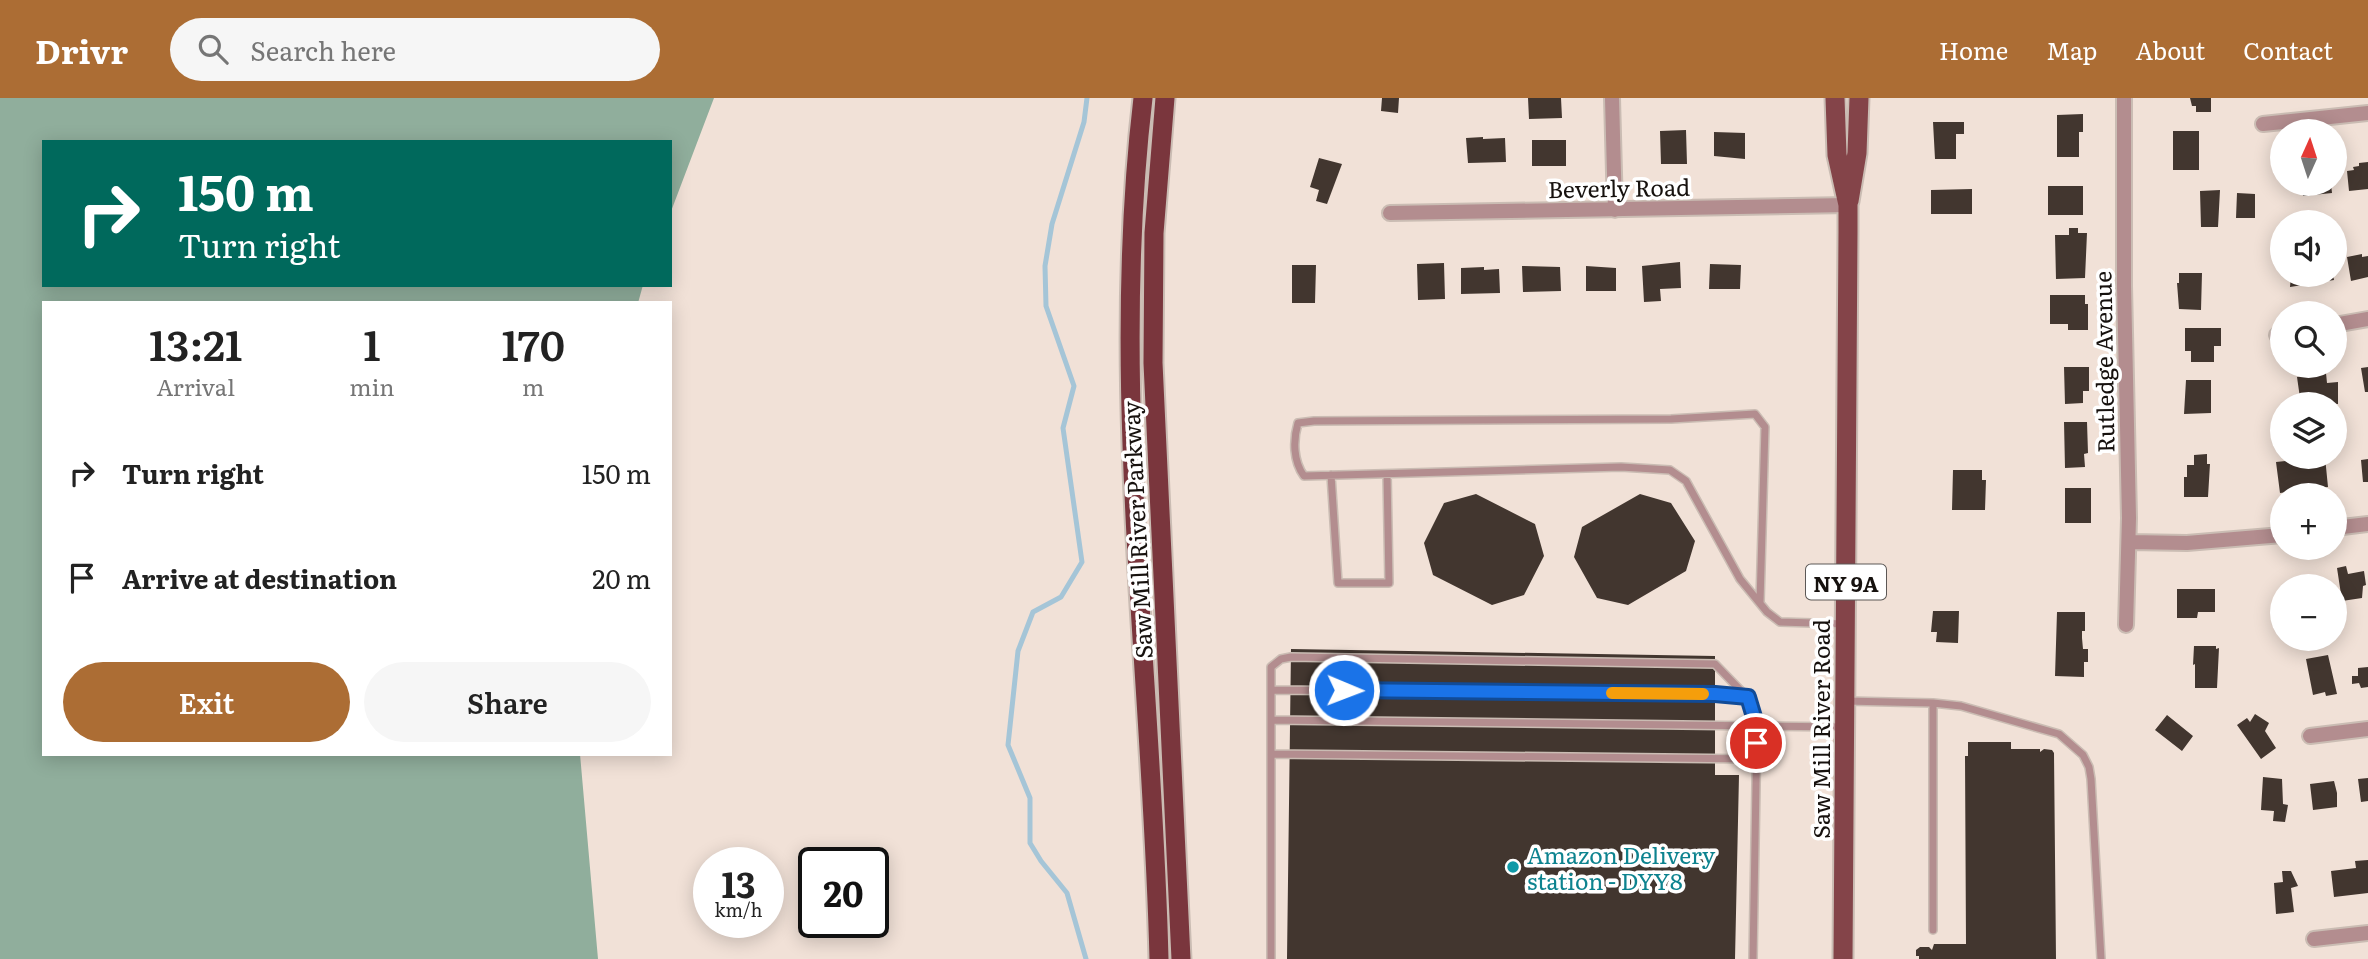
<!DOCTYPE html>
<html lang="en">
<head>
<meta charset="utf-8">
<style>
  body { margin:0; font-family:Literata,serif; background:#f6f6f6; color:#222; height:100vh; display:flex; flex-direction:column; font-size:26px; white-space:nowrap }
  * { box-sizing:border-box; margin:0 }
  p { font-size:23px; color:#767676 }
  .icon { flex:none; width:38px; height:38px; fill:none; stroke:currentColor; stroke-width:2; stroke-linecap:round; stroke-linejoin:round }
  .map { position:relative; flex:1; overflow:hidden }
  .sheet { position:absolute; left:42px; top:203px; width:630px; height:455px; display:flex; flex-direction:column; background:#fff; border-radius:0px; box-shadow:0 4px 18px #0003 }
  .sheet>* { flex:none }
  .guide { position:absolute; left:42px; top:42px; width:630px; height:147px; border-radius:0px; box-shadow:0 4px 18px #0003; background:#00695c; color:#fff; overflow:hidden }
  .needle { width:46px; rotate:3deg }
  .fabs { position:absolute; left:2270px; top:21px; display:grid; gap:14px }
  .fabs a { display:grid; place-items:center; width:77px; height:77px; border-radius:50%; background:#fff; box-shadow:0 4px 18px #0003; font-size:35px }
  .speed { position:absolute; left:693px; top:749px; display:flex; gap:14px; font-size:35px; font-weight:700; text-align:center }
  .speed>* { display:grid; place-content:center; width:91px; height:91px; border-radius:50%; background:#fff; box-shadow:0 4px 18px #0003; line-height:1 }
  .speed small { font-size:18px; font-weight:400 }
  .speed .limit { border:4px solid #111; border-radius:10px; background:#fff; color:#111 }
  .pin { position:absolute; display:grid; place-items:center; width:60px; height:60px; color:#fff; margin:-30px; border:4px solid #fff; border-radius:50%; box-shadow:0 2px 7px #0007 }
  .me { position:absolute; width:77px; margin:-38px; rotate:91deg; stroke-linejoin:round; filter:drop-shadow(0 0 5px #0008) }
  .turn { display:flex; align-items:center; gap:24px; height:147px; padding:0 21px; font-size:32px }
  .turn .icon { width:91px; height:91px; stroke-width:2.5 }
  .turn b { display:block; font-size:49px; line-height:60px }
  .eta { display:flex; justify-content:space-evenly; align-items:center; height:119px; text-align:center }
  .eta b { font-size:42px; font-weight:600; line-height:49px }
  .button { display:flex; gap:14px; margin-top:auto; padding:14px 21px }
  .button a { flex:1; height:80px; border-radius:42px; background:#ac6d34; color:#fff; font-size:28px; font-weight:600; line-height:80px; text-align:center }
  .button a+a { background:#f6f6f6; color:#222 }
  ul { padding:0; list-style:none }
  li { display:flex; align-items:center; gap:21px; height:105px; padding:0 21px }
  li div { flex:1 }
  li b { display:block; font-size:26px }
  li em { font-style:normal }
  header { display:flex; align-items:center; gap:42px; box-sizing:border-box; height:98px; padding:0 35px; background:#ac6d34; color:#fff }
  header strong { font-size:33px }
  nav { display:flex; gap:38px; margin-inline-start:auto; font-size:24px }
  .search { width:490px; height:63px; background:#f6f6f6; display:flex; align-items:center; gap:18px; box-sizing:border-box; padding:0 24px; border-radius:38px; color:#767676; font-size:26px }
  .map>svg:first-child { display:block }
  .forest { fill:#90ae9c }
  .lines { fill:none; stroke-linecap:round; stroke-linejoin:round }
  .stream { stroke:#a5c5d7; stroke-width:5 }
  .building { fill:#42362f }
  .service-casing { stroke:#cabcb3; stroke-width:10 }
  .minor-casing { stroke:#cabcb3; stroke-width:18 }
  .primary-casing { stroke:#cabcb3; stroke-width:23 }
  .trunk-casing { stroke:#cabcb3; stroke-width:23 }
  .service { stroke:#b38d8f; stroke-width:7 }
  .minor { stroke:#b38d8f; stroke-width:14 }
  .primary { stroke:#844449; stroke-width:19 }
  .trunk { stroke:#7a363d; stroke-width:19 }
  .route-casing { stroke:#114b97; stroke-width:18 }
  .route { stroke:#1a73e8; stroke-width:12 }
  .slow { stroke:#f59e0b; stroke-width:12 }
  .culture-dot { fill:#0f9aa8; stroke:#fff; stroke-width:2.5 }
  .labels { text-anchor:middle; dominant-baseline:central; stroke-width:7; stroke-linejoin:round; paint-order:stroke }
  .shield { fill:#fff; stroke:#5c5856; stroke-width:2 }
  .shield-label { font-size:21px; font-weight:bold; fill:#16110e }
  .street-label { font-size:23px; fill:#16110e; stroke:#fff }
  .culture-label { font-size:23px; fill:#0d838f; stroke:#fff; text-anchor:start }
</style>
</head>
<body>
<header>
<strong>Drivr</strong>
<div class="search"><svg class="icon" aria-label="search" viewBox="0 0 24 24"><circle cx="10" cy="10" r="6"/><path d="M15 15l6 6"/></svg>Search here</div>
<nav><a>Home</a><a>Map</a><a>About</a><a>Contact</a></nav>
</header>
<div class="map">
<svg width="2368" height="861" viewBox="0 0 2368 861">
  <rect width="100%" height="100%" fill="#f1e1d7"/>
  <path class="forest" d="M0,0H714L670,116V44H44V187H643L638,205H44V656H580L598,861H0Z"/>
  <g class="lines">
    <path class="stream" d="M1086,861L1067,795L1041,763L1030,745V700L1008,647L1018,553L1033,514L1061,499L1082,464L1063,330L1074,288L1046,208L1045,168L1052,126L1084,24L1087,0"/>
  </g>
  <path class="building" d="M1382,0H1399L1398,15L1381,13Z
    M1528,0H1561L1562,20L1529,21Z
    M2190,0H2211V14H2196V8H2192Z
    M2083,16V34H2079V59H2057V17Z
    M1933,24H1964V36H1956V61H1935Z
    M1686,32L1687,66H1661L1660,33Z
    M2173,33H2199V72H2173Z
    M1714,34L1745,35V61L1714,58Z
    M1483,39V41L1505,40L1506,64L1468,65L1466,40Z
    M1532,42H1566V68H1532Z
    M1319,60L1342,66L1327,106L1316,103L1319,92L1310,89Z
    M2368,64V91L2349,93L2347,73L2354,72L2353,69L2359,68V65Z
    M2301,86H2331L2332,95L2303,98Z
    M2048,88H2083V117H2048Z
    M1972,91V116H1931V92Z
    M2220,92L2218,129H2201L2200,93Z
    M2237,95L2255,96V120H2236Z
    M2069,130H2078V135H2087L2085,180L2056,181L2055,137H2069Z
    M2362,156V159L2368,158V179L2351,183L2347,159Z
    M1680,164L1681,190L1660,191L1661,203L1644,204L1642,168Z
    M1444,165L1445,201L1418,202L1417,166Z
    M1710,166L1741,167L1740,191H1709Z
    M1292,167H1316L1315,205H1292Z
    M1522,168L1560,169L1561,193L1523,194Z
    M1586,168L1616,170V193H1586Z
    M1484,169V172L1499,171L1500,195L1461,196V170Z
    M2179,175H2202L2201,212L2179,211L2177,185H2179Z
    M2291,177H2333L2334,182L2290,189Z
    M2050,197H2085V206H2088V232H2068V226H2050Z
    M2185,230H2221V248H2214V264H2191V253H2185Z
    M2064,269H2089V293H2083V305L2065,306Z
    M2368,269V294H2365L2361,270Z
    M2326,275L2327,285L2338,284V306H2314V300H2300L2297,279Z
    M2186,282H2211V315L2184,316Z
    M2064,324H2087L2088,355L2084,356L2085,369L2065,370Z
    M2207,356V366H2210L2208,399H2184V379H2187V367H2194V357Z
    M2325,359L2328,389L2280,395L2276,364Z
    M2368,361V384H2363L2361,362Z
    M1953,372H1982V382H1986L1985,412H1952Z
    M2065,390H2091V425H2065Z
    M1476,396L1535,426L1544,458L1524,497L1492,507L1433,477L1424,445L1444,405Z
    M1640,396L1671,405L1695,443L1686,473L1628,507L1597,500L1574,459L1582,429Z
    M2346,468L2348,476L2364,473L2366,487L2363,488L2362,500L2342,503L2337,470Z
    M2177,491H2215V514H2198L2197,520H2177Z
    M1933,513H1959L1958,545L1936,544L1937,534H1931Z
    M2057,514H2085V533H2082V540L2083,551H2088V564H2084V579L2055,578Z
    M2194,548H2216V551L2219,550L2217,590H2195V566L2193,567Z
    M1291,551L1715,558V677H1739L1735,861H1287Z
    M2328,557L2337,596L2326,598L2325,594L2313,597L2306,561Z
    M2368,569V589L2361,590L2359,585L2352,586V578H2358V570Z
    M2255,616L2269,625L2265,633L2276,650L2261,661L2237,627L2247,620L2250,624Z
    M2167,617L2193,638L2182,653L2155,632Z
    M1968,644H2011V651H2040V654L2044,651L2052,652L2054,655L2056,861H1919V858H1916V852L1920,849H1929L1932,852L1934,846H1966L1965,658H1968Z
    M2263,679L2282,681L2283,706L2288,707L2285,724L2273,723L2274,713L2261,712Z
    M2368,680V703L2361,704L2358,681Z
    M2334,683L2337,695V709L2313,712L2310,686Z
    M2368,762V795L2334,799L2331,773L2356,770L2355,763Z
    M2282,773H2291L2298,788L2291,790L2294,814L2276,816L2274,785L2283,784Z"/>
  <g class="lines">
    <defs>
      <path id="service" d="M1331,377L1338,485H1389L1387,376
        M1760,504L1765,329L1755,316L1671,321L1314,323L1298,325C1293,342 1293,363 1304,378L1621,369L1670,372L1686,383L1740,481L1767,514L1780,524L1845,526
        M1271,592L1715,596L1746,599
        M1846,603L1933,605L1961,608L2059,636L2083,657L2089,669L2091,681L2101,861
        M1272,622L1844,629
        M1271,656L1756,661
        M1933,832V605
        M1271,861V569L1281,561L1291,559L1715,566L1747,599L1757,629L1753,861"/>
      <path id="minor" d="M1612,0L1615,112
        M2124,0V188L2129,420L2126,527
        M2263,26L2368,15
        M1390,115L1848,107
        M2334,227L2368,221
        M2277,237L2282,236
        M2334,430L2368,426
        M2129,444L2187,445L2282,437
        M2310,638L2368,631
        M2314,841L2368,835"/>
      <path id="primary" d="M1835,0L1837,57L1848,107V134L1843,861
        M1849,103L1857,55L1859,0"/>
      <path id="trunk" d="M1143,0C1109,286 1152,575 1159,861
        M1165,0L1154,135L1153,265L1181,861"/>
    </defs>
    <use href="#service" class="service-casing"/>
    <use href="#minor" class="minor-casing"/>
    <use href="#primary" class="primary-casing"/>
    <use href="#trunk" class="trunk-casing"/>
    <use href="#service" class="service"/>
    <use href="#minor" class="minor"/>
    <use href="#primary" class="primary"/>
    <use href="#trunk" class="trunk"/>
  </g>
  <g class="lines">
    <defs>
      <path id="route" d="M1344,592L1715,596L1748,599L1757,629L1756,645"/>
    </defs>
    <use href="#route" class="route-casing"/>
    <use href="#route" class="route"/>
    <path class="slow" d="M1612,595L1703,596"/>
  </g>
  <circle class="culture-dot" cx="1513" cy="769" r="7"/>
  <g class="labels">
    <rect class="shield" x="1806" y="466.5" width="80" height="35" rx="5"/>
    <g class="shield-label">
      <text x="1846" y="484">NY 9A</text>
    </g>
    <g class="street-label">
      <text transform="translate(1619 89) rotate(-1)">Beverly Road</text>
      <text transform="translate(2103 264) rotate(-91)">Rutledge Avenue</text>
      <text transform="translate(1136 432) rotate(-93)">Saw Mill River Parkway</text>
      <text transform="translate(1820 631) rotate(-90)">Saw Mill River Road</text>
    </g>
    <g class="culture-label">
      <text x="1527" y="756">Amazon Delivery<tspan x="1527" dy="26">station - DYY8</tspan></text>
    </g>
  </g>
</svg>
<div class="fabs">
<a><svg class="needle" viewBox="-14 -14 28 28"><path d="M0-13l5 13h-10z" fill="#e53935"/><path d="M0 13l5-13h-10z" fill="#767676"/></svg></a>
<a><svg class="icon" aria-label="sound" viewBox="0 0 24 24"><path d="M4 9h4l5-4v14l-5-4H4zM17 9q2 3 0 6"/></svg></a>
<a><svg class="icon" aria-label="search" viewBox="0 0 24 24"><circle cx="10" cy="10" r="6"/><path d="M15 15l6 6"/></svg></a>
<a><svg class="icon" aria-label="layers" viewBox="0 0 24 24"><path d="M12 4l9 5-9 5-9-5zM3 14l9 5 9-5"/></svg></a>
<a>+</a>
<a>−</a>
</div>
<div class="speed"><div>13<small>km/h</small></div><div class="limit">20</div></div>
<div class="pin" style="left:1756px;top:645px;background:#d93025"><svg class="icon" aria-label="arrive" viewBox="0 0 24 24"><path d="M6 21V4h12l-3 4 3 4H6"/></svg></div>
<svg class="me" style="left:1344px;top:592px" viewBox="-20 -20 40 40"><circle r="17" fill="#1a73e8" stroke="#fff" stroke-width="3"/><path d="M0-11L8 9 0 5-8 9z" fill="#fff"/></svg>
<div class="guide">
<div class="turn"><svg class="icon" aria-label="right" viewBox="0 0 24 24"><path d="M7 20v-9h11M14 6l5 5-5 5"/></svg><div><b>150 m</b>Turn right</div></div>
</div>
<section class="sheet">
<div class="eta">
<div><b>13:21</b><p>Arrival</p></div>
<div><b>1</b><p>min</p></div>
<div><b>170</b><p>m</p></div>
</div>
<ul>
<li><svg class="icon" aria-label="right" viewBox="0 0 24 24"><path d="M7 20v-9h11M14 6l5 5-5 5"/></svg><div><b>Turn right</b></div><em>150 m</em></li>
<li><svg class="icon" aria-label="arrive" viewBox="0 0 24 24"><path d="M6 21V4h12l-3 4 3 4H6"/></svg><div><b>Arrive at destination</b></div><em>20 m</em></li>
</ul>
<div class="button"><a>Exit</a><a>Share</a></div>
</section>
</div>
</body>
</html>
